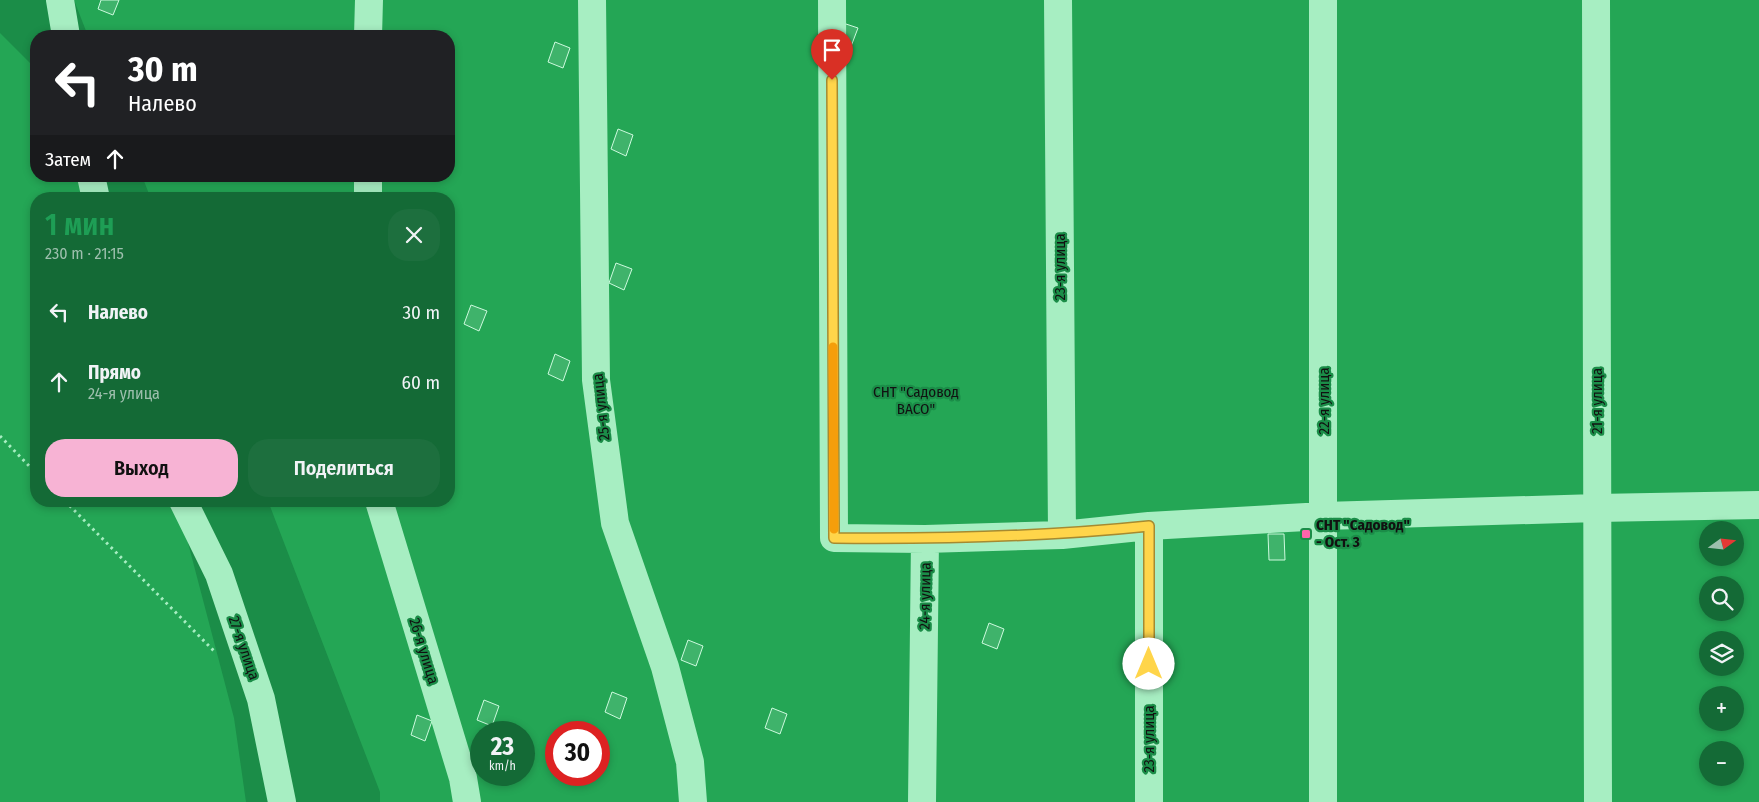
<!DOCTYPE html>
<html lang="ru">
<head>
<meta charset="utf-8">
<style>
  body { margin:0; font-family:"Fira Sans Condensed",sans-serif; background:#1d6f3e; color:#f1f3f6; height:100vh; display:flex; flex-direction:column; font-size:19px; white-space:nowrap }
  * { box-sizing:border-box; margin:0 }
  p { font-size:16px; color:#9dbfad }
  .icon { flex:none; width:28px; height:28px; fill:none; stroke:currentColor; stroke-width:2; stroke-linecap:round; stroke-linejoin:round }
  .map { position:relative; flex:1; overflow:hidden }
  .side { position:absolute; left:30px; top:192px; width:425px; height:315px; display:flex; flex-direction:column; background:#146a36; border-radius:20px; box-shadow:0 2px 8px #0003 }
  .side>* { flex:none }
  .guide { position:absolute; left:30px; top:30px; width:425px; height:152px; border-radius:20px; box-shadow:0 2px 8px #0003; background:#202124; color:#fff; overflow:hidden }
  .needle { width:32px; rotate:75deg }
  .buttons { position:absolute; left:1699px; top:521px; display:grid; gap:10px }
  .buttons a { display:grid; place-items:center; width:45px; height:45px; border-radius:50%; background:#146a36; box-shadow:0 2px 8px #0003; font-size:25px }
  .speed { position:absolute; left:470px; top:721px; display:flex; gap:10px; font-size:25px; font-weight:700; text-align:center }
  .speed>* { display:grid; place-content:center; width:65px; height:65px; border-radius:50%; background:#146a36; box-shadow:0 2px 8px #0003; line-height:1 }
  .speed small { font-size:12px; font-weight:400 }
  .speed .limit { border:8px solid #d22; background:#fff; color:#111 }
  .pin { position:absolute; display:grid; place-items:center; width:42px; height:42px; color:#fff; margin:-51px -21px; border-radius:50% 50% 50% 0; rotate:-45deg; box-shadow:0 0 5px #0007 }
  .pin .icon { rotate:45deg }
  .me { position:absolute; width:55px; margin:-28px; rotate:0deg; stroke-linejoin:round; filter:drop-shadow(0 0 4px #0008) }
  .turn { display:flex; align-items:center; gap:18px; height:105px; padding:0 15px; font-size:22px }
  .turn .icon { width:65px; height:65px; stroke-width:2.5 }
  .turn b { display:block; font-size:35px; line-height:42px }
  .then { display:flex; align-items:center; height:48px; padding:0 15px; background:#0003; gap:10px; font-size:19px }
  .round { display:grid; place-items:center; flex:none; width:52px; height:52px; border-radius:20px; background:#1d6f3e }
  .overview { display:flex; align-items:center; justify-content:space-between; height:85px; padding:0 15px }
  h1 { font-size:30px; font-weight:600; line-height:38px; color:#1e9e55 }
  .primary-button { display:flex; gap:10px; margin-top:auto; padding:10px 15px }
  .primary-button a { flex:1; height:58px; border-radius:20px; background:#f7b3d4; color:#111; font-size:20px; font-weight:600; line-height:58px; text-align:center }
  .primary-button a+a { background:#1d6f3e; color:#f1f3f6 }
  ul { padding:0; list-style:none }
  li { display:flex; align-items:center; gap:15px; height:70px; padding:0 15px }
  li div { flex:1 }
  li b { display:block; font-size:19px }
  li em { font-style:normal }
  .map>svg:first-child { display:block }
  .green { fill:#24a655; fill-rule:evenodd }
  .building { fill:#3fb36b; stroke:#cdfade }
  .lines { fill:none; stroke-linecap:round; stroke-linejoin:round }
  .path { stroke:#a7eec2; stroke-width:3; stroke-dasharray:2.5 4; stroke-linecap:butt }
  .minor { stroke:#a7eec2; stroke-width:28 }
  .route-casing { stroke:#a68a30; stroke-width:12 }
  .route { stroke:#ffd54a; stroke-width:9 }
  .slow { stroke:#f59e0b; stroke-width:9 }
  .poi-dot { fill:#ff64ab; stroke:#1b8d48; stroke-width:2 }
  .labels { text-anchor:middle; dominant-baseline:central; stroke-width:4.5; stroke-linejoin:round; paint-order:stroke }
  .street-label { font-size:15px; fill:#111; stroke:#1b8d48 }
  .park-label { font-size:15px; fill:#111; stroke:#1b8d48 }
  .poi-label { font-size:15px; font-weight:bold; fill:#111; stroke:#1b8d48; text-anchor:start }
</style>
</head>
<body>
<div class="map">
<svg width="1759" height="802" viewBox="0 0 1759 802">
  <rect width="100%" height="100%" fill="#1b8d48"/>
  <path class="green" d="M74,0H1759V802H380V792L268,501H449V199H151L142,176H449V36H88ZM1708,530H1735V558H1708ZM1708,585H1735V612H1708ZM1708,640H1735V668H1708ZM1708,695H1735V722H1708ZM481,732H524V775H481ZM556,732H599V775H556ZM1708,750H1735V778H1708Z
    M0,33L36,69V176H92L98,199H36V501H177L234,718L246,802H0Z"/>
  <path class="building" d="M101,0H119L113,15L98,9Z
    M843,23L858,28L850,49L836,42Z
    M555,42L570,48L563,68L548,62Z
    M618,129L633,135L626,156L611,149Z
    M616,263L632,269L624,290L609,283Z
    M471,305L487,311L479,331L464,324Z
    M555,354L570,361L563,381L548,374Z
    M1268,534H1284L1285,560H1269Z
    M989,623L1004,629L997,649L982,643Z
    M688,640L703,646L696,666L681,660Z
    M612,692L627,698L620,719L605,712Z
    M484,700L499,706L492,726L477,720Z
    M772,708L787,714L780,734L765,728Z
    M417,715L432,721L425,741L411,735Z"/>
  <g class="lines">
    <path class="path" d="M0,436L36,473
      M65,501L216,653"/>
    <path class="minor" d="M60,0L66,36
      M592,0L596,380L615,523L665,667L690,762L693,802
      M832,0L834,538L925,539L922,802
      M1058,0L1062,535
      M1596,0L1598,802
      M368,36L369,0
      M91,176L96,199
      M368,199V176
      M183,501L219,574L261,699L282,802
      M379,501L463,778L467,802
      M1149,526V802
      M925,539L1062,535L1149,526L1324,516L1597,508L1759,505
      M1323,802V0"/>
  </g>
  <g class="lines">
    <defs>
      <path id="route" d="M832,80L834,538C940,539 1044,537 1149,526V664"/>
    </defs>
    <use href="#route" class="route-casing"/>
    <use href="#route" class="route"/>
    <path class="slow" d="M833,347L834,529"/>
  </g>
  <rect class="poi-dot" x="1301" y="529" width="10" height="10" rx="2.5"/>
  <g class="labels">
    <g class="street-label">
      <text transform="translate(1060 267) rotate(-90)">23-я улица</text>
      <text transform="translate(1324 401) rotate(-90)">22-я улица</text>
      <text transform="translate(1597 401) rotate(-90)">21-я улица</text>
      <text transform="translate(601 407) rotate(-96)">25-я улица</text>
      <text transform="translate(925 596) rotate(-89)">24-я улица</text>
      <text transform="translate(244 648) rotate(71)">27-я улица</text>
      <text transform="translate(424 651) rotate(73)">26-я улица</text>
      <text transform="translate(1149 739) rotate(-90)">23-я улица</text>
    </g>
    <g class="park-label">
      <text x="916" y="392">СНТ "Садовод<tspan x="916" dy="17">ВАСО"</tspan></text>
    </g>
    <g class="poi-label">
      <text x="1316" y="525">СНТ "Садовод"<tspan x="1316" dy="17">- Ост. 3</tspan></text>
    </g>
  </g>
</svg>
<div class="buttons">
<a><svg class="needle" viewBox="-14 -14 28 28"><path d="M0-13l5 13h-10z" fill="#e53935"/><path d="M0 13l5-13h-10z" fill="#9dbfad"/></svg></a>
<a><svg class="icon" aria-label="search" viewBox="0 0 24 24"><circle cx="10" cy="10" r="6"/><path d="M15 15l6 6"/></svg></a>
<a><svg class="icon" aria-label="layers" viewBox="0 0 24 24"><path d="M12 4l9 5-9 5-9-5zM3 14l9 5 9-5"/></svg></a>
<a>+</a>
<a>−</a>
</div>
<div class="speed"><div>23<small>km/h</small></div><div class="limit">30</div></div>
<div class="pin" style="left:832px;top:80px;background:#d93025"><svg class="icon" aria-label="arrive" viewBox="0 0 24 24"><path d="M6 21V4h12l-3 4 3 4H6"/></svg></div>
<svg class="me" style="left:1149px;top:664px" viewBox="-20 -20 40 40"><circle r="19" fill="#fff"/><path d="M0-13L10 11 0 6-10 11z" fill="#ffd54a"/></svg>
<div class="guide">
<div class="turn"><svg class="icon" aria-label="left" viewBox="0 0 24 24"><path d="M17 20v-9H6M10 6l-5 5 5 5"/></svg><div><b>30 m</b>Налево</div></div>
<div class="then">Затем<svg class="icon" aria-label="ahead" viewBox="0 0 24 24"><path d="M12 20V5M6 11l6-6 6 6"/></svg></div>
</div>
<section class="side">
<div class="overview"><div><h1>1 мин</h1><p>230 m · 21:15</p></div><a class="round"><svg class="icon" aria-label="close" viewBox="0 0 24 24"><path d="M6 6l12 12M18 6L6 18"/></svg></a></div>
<ul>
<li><svg class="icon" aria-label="left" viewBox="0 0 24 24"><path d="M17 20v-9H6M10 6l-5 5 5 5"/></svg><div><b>Налево</b></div><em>30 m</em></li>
<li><svg class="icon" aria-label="ahead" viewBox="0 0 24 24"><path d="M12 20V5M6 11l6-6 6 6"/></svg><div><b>Прямо</b><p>24-я улица</p></div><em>60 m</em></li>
</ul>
<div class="primary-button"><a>Выход</a><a>Поделиться</a></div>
</section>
</div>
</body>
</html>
